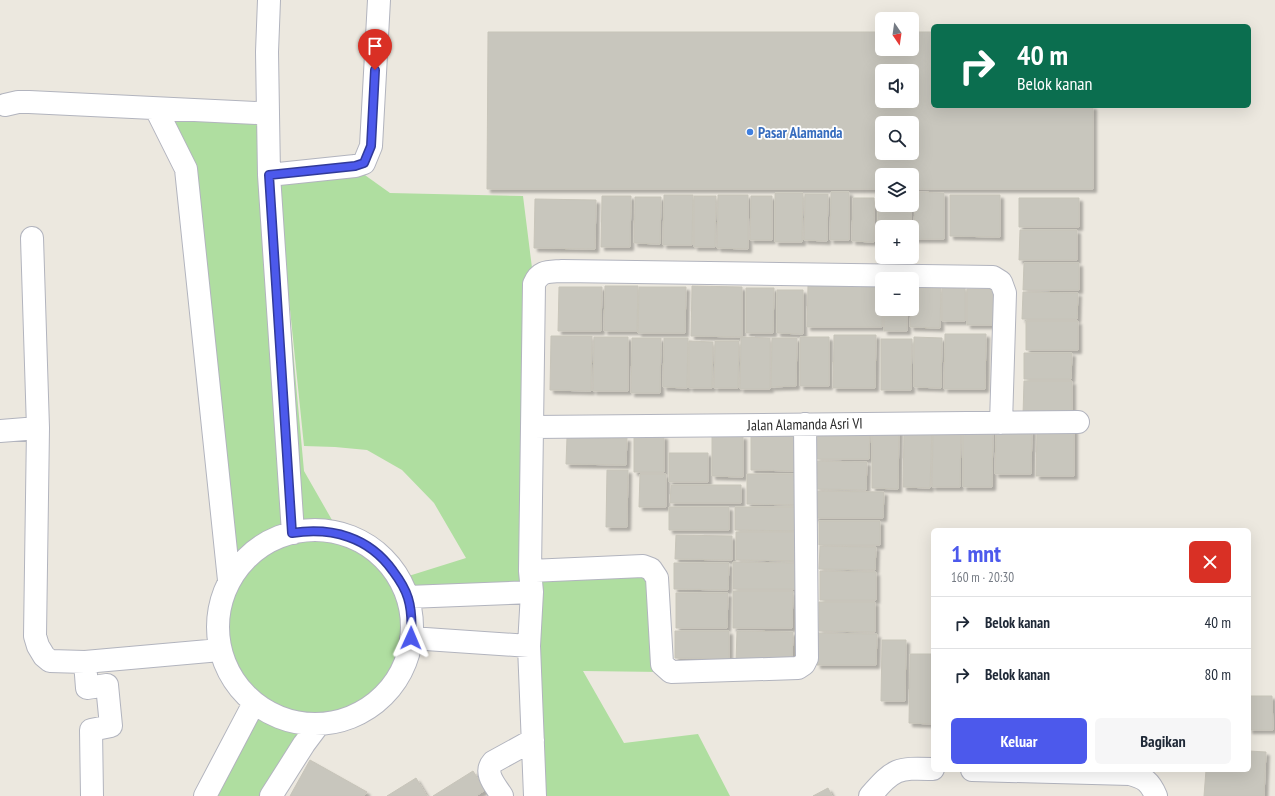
<!DOCTYPE html>
<html lang="id">
<head>
<meta charset="utf-8">
<style>
  body { margin:0; font-family:"PT Sans Narrow",sans-serif; background:#f6f6f7; color:#1f2937; height:100vh; display:flex; flex-direction:column; font-size:15px; white-space:nowrap }
  * { box-sizing:border-box; margin:0 }
  p { font-size:13px; color:#747a83 }
  .icon { flex:none; width:22px; height:22px; fill:none; stroke:currentColor; stroke-width:2; stroke-linecap:round; stroke-linejoin:round }
  .map { position:relative; flex:1; overflow:hidden }
  .panel { position:absolute; left:931px; top:528px; width:320px; height:244px; display:flex; flex-direction:column; background:#fff; border-radius:6px; box-shadow:0 4px 16px #0002 }
  .panel>* { flex:none }
  .guide { position:absolute; left:931px; top:24px; width:320px; height:84px; border-radius:6px; box-shadow:0 4px 16px #0002; background:#0b6e4f; color:#fff; overflow:hidden }
  .needle { width:26px; rotate:167deg }
  .tools { position:absolute; left:875px; top:12px; display:grid; gap:8px }
  .tools a { display:grid; place-items:center; width:44px; height:44px; border-radius:6px; background:#fff; box-shadow:0 4px 16px #0002; font-size:20px }
  .pin { position:absolute; display:grid; place-items:center; width:34px; height:34px; color:#fff; margin:-41px -17px; border-radius:50% 50% 50% 0; rotate:-45deg; box-shadow:0 0 4px #0007 }
  .pin .icon { rotate:45deg }
  .me { position:absolute; width:44px; margin:-22px; rotate:1deg; stroke-linejoin:round; filter:drop-shadow(0 0 3px #0008) }
  .turn { display:flex; align-items:center; gap:14px; height:84px; padding:0 20px; font-size:18px }
  .turn .icon { width:52px; height:52px; stroke-width:2.5 }
  .turn b { display:block; font-size:28px; line-height:34px }
  .round { display:grid; place-items:center; flex:none; width:42px; height:42px; border-radius:6px; background:#f6f6f7 }
  .overview { display:flex; align-items:center; justify-content:space-between; height:68px; padding:0 20px }
  h1 { font-size:24px; font-weight:700; line-height:30px; color:#4c59ec }
  .action { display:flex; gap:8px; margin-top:auto; padding:8px 20px }
  .action a { flex:1; height:46px; border-radius:6px; background:#4c59ec; color:#fff; font-size:16px; font-weight:700; line-height:46px; text-align:center }
  .action a+a { background:#f6f6f7; color:#1f2937 }
  ul { padding:0; list-style:none }
  li { display:flex; align-items:center; gap:12px; height:52px; padding:0 20px; border-top:1px solid #e0e1e3 }
  li div { flex:1 }
  li b { display:block; font-size:15px }
  li em { font-style:normal }
  .map>svg:first-child { display:block }
  .green { fill:#afdea0; fill-rule:evenodd }
  .building { fill:#c8c6bd; stroke:#c7c4b9; fill-rule:evenodd; filter:url(#shadow) }
  .lines { fill:none; stroke-linecap:round; stroke-linejoin:round }
  .minor-casing { stroke:#b2b4be; stroke-width:24 }
  .minor { stroke:#fff; stroke-width:22 }
  .route-casing { stroke:#313a99; stroke-width:10 }
  .route { stroke:#4c59ec; stroke-width:7 }
  .shop-dot { fill:#3f7fe0; stroke:#fff; stroke-width:1.5 }
  .labels { text-anchor:middle; dominant-baseline:central; stroke-width:3.5; stroke-linejoin:round; paint-order:stroke }
  .shop-label { font-size:15px; font-weight:bold; fill:#366cbe; stroke:#fff; text-anchor:start }
  .street-label { font-size:15px; fill:#2c2c2c; stroke:#fff }
</style>
</head>
<body>
<div class="map">
<svg width="1275" height="796" viewBox="0 0 1275 796">
  <defs>
    <filter id="shadow"><feDropShadow dx="3.5" dy="3.5" stdDeviation="1" flood-color="#0004"/></filter>
  </defs>
  <rect width="100%" height="100%" fill="#ece8df"/>
  <path class="green" d="M156,109L261,115L276,173L355,168L390,193L523,196L534,284L530,570L651,569L662,672L583,671L624,743L698,734L730,796H535L530,593L408,598L412,617L411,638L407,657L399,676L390,689L377,702L355,716L329,723L271,796H205L254,703C249,699 244,695 240,690C216,661 213,623 225,589L187,169ZM283,241L304,446L335,447L367,450L402,470L434,503L466,558L399,579C382,554 369,544 340,534L304,471Z"/>
  <path class="building" d="M488,32H882V49H912V32H933V106H1093V189H912V175H882V189H487ZM882,71H912V101H882ZM882,123H912V153H882Z
    M878,191H882V205H911V227H882V244H878Z
    M831,192H849V240H830Z
    M915,192L944,193V239H914Z
    M775,193H803L802,242H775Z
    M805,194H828L827,241L804,240Z
    M664,195H693L692,245H663Z
    M718,195H748V249L717,248Z
    M950,195H1000V237L950,236Z
    M602,196H631L630,247H601Z
    M694,196H716L715,247H694Z
    M751,196H772V240H750Z
    M635,197H661L660,244L634,243Z
    M853,198H874V242L852,241Z
    M1019,198H1079V227H1019Z
    M535,199L596,200L595,249L534,248Z
    M1020,230H1077V260H1019Z
    M1024,263H1079V290H1023Z
    M808,285L882,286V327H807Z
    M605,286H638L637,331H604Z
    M692,286L742,287V337L691,336Z
    M559,287H602L601,331H558Z
    M639,287H686L685,333H638Z
    M942,287H965V321H942Z
    M746,288H774L773,333H746Z
    M912,288H941L940,328L910,327Z
    M967,289H996V325H967Z
    M777,290H803V334L777,333Z
    M1023,292L1078,293L1077,319H1022Z
    M884,309H907V331H884Z
    M1026,321H1078V350H1026Z
    M945,334H986L985,389H944Z
    M834,335H876L875,388H833Z
    M551,336H592L591,391L550,390Z
    M594,337H628V391H593Z
    M741,337L770,338V389H740Z
    M800,337H829V386H800Z
    M914,337L942,338L941,388L914,387Z
    M632,338H661L660,393H631Z
    M664,338H688L687,388L663,387Z
    M772,338H797L796,386L771,387Z
    M881,339H912L911,390H881Z
    M689,341L713,342L712,388H689Z
    M715,341H739L738,388H714Z
    M1024,353H1072L1071,379H1024Z
    M1024,381H1072V416L1023,415Z
    M816,427L870,428L869,459H816Z
    M1037,427L1074,428V476H1036Z
    M963,428L993,429L992,487H963Z
    M872,429H899L898,489L872,488Z
    M904,429H932L930,488L903,487Z
    M933,429L961,430L960,487H932Z
    M996,430H1032L1031,474H995Z
    M751,433H797V471L751,470Z
    M634,435L664,436V472H634Z
    M712,436H743V477L712,476Z
    M567,437L627,438L626,465L566,464Z
    M669,453H708V482H669Z
    M817,461L867,462L866,490L816,489Z
    M607,470H628L627,527H606Z
    M640,474H666V507H639Z
    M747,474H801V505L747,504Z
    M671,485H741V503H670Z
    M815,491L884,492L883,518H815Z
    M669,507H729V530H669Z
    M735,507H801L800,531L735,530Z
    M819,521H880V545H819Z
    M736,532H801V561L736,560Z
    M676,535L732,536V560L675,559Z
    M820,546L876,547L875,570L819,569Z
    M733,562L798,563L797,589H733Z
    M674,563H729L728,590L674,589Z
    M820,571L876,572V600H820Z
    M733,591H793L792,628H733Z
    M676,593H728L727,628H676Z
    M819,602H875V632L819,631Z
    M675,631H729V659L675,658Z
    M737,631L793,632L792,661H736Z
    M817,633L877,634L876,665H817Z
    M882,640H906L905,701H881Z
    M910,654H933V724L909,723Z
    M1249,696H1272L1273,730H1249Z
    M1249,751L1266,752L1264,796H1204L1206,770H1249Z
    M310,760L367,792L364,796H290Z
    M473,771L485,790L476,796H433Z
    M416,778L427,796H387Z
    M828,788L832,796H813Z"/>
  <g class="lines">
    <defs>
      <path id="minor" d="M269,0L267,52L269,175L293,533
        M5,105L18,102H29L257,113L267,115
        M156,109L186,169L229,580
        M269,175L355,166L364,163L371,146L379,0
        M32,238L38,428L35,636L38,646L44,656L50,661L85,662L220,650
        M533,427L1078,422
        M0,431L38,428
        M218 627a97 97 0 1 1 194 0a97 97 0 1 1-194 0Z
        M530,571L643,566L651,569L657,578L662,664L671,672L798,668L804,664L807,658L805,424
        M408,597L532,592
        M411,638L529,646
        M85,662L87,688L107,685L111,726L91,730L92,796
        M972,770L1130,774C1145,778 1150,782 1156,796
        M205,796L254,703
        M271,796L304,744L319,724
        M502,796C496,786 483,773 493,762L533,740
        M535,796L529,646L532,592L530,571L534,284C540,270 549,272 562,271L993,277L1001,282L1005,293L1001,423
        M870,796C895,768 896,768 933,769"/>
    </defs>
    <use href="#minor" class="minor-casing"/>
    <use href="#minor" class="minor"/>
  </g>
  <g class="lines">
    <defs>
      <path id="route" d="M375,70L371,146L364,163L355,166L269,175L292,533C332,527 369,537 393,571C399,579 405,588 408,598C412,611 412,624 411,638"/>
    </defs>
    <use href="#route" class="route-casing"/>
    <use href="#route" class="route"/>
  </g>
  <circle class="shop-dot" cx="750" cy="132" r="4"/>
  <g class="labels">
    <g class="shop-label">
      <text x="758" y="132">Pasar Alamanda</text>
    </g>
    <g class="street-label">
      <text transform="translate(805 424) rotate(-1)">Jalan Alamanda Asri VI</text>
    </g>
  </g>
</svg>
<div class="tools">
<a><svg class="needle" viewBox="-14 -14 28 28"><path d="M0-13l5 13h-10z" fill="#e53935"/><path d="M0 13l5-13h-10z" fill="#747a83"/></svg></a>
<a><svg class="icon" aria-label="sound" viewBox="0 0 24 24"><path d="M4 9h4l5-4v14l-5-4H4zM17 9q2 3 0 6"/></svg></a>
<a><svg class="icon" aria-label="search" viewBox="0 0 24 24"><circle cx="10" cy="10" r="6"/><path d="M15 15l6 6"/></svg></a>
<a><svg class="icon" aria-label="layers" viewBox="0 0 24 24"><path d="M12 4l9 5-9 5-9-5zM3 14l9 5 9-5"/></svg></a>
<a>+</a>
<a>−</a>
</div>
<div class="pin" style="left:375px;top:70px;background:#d93025"><svg class="icon" aria-label="arrive" viewBox="0 0 24 24"><path d="M6 21V4h12l-3 4 3 4H6"/></svg></div>
<svg class="me" style="left:411px;top:638px" viewBox="-20 -20 40 40"><path d="M0-17L14 15 0 8-14 15z" fill="#4c59ec" stroke="#fff" stroke-width="4"/></svg>
<div class="guide">
<div class="turn"><svg class="icon" aria-label="right" viewBox="0 0 24 24"><path d="M7 20v-9h11M14 6l5 5-5 5"/></svg><div><b>40 m</b>Belok kanan</div></div>
</div>
<section class="panel">
<div class="overview"><div><h1>1 mnt</h1><p>160 m · 20:30</p></div><a class="round" style="background:#d93025;color:#fff"><svg class="icon" aria-label="close" viewBox="0 0 24 24"><path d="M6 6l12 12M18 6L6 18"/></svg></a></div>
<ul>
<li><svg class="icon" aria-label="right" viewBox="0 0 24 24"><path d="M7 20v-9h11M14 6l5 5-5 5"/></svg><div><b>Belok kanan</b></div><em>40 m</em></li>
<li><svg class="icon" aria-label="right" viewBox="0 0 24 24"><path d="M7 20v-9h11M14 6l5 5-5 5"/></svg><div><b>Belok kanan</b></div><em>80 m</em></li>
</ul>
<div class="action"><a>Keluar</a><a>Bagikan</a></div>
</section>
</div>
</body>
</html>
